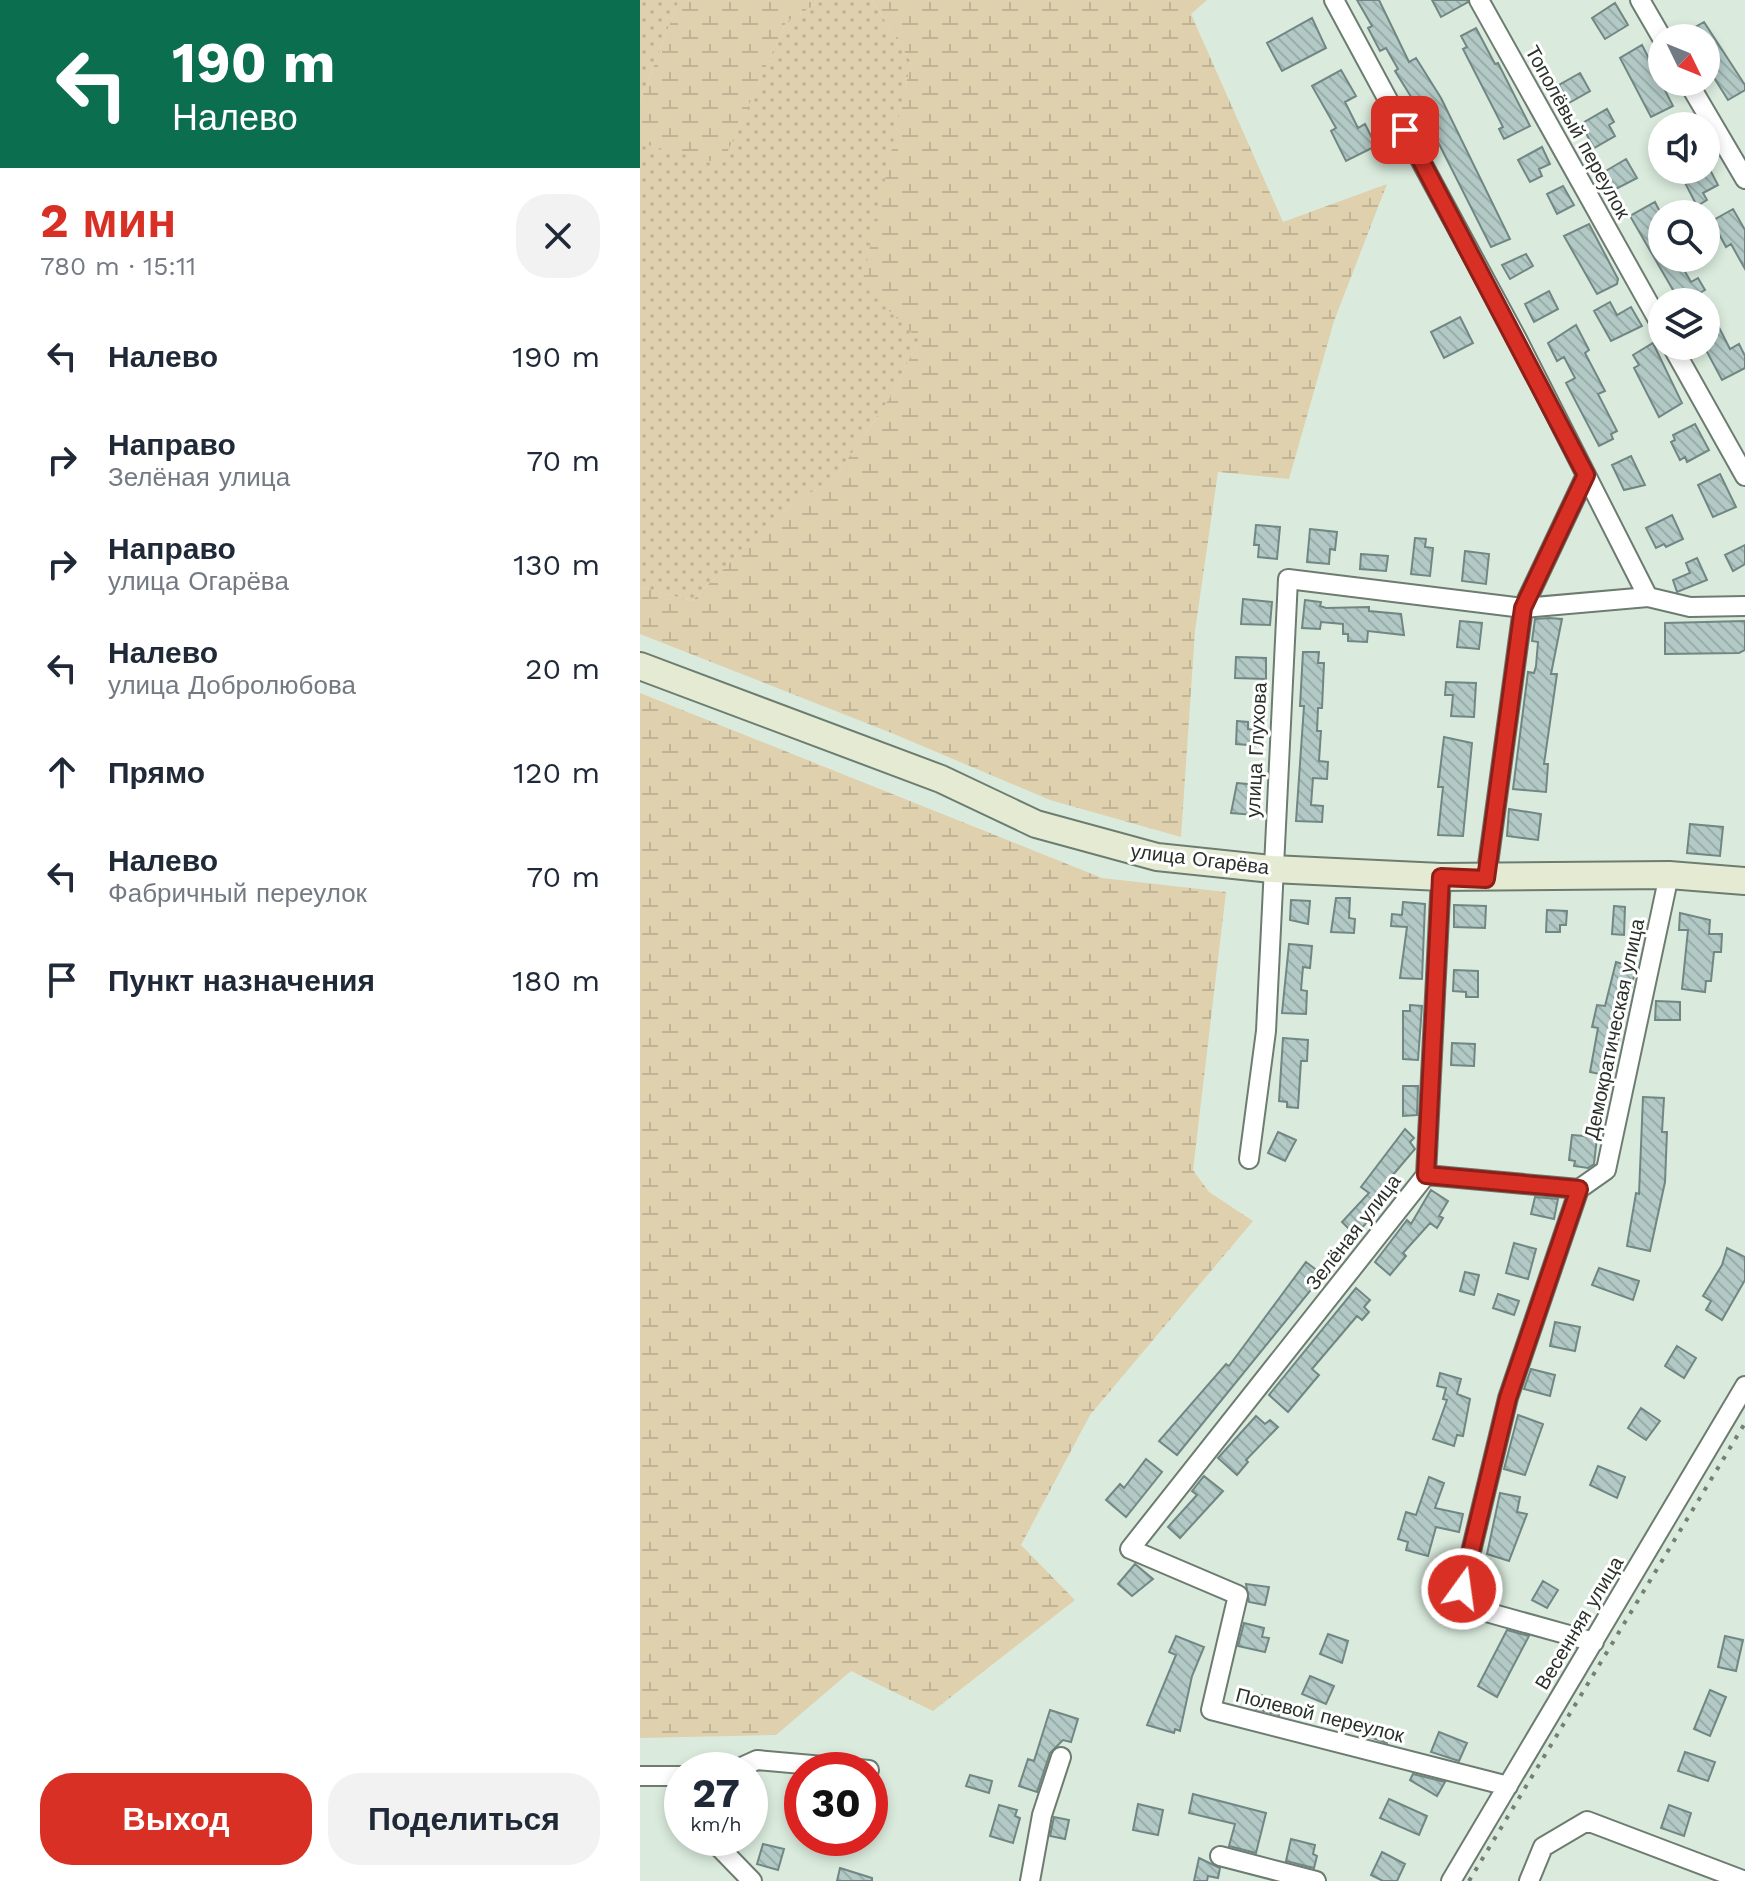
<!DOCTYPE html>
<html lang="ru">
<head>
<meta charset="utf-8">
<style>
  body { margin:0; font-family:"Work Sans",sans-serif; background:#f2f2f3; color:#1f2937; height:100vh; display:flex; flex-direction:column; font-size:30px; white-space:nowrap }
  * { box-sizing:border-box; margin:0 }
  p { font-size:26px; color:#747a83 }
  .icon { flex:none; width:44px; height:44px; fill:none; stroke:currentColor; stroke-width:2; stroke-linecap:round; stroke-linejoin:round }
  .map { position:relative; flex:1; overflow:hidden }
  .panel { display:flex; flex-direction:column; background:#fff; width:640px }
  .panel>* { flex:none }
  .banner { background:#0b6e4f; color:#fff; overflow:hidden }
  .needle { width:52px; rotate:133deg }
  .controls { position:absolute; left:1008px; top:24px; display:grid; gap:16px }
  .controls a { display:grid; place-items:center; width:72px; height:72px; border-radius:50%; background:#fff; box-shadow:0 4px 12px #0003; font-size:40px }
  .speed { position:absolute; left:24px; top:1752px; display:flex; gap:16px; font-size:40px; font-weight:700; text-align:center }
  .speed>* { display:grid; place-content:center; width:104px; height:104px; border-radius:50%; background:#fff; box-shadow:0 4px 12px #0003; line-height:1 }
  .speed small { font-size:20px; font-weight:400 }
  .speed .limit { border:12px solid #d22; background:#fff; color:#111 }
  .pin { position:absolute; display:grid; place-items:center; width:68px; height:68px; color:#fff; margin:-34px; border-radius:16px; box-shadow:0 4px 12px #0006 }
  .me { position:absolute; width:88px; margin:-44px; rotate:14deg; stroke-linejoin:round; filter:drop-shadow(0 0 6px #0008) }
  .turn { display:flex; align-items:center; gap:28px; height:168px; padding:0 40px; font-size:36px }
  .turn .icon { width:104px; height:104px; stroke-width:2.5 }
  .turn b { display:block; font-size:56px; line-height:68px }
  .round { display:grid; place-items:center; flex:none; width:84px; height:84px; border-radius:32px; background:#f2f2f3 }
  .head { display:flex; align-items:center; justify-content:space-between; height:136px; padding:0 40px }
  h1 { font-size:48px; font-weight:700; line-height:60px; color:#d93025 }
  .cta { display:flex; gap:16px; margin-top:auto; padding:16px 40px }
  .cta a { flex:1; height:92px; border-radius:32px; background:#d93025; color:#fff; font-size:32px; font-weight:700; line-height:92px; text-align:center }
  .cta a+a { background:#f2f2f3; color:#1f2937 }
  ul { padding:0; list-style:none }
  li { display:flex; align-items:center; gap:24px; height:104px; padding:0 40px }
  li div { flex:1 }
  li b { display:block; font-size:30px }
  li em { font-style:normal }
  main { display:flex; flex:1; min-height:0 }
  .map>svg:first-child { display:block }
  .grass { fill:url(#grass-dots) }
  .wetland { fill:url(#wetland-marsh) }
  .building { fill:url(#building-back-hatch); stroke:#718783; stroke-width:2 }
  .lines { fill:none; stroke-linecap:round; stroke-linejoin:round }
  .street-casing { stroke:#6d7c70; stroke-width:22 }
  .secondary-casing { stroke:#6d7c70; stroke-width:30 }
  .street { stroke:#fff; stroke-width:18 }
  .secondary { stroke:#e5ead2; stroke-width:26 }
  .rail { stroke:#747f75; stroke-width:4; stroke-dasharray:4 8; stroke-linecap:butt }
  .route-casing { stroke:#8d1f18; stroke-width:20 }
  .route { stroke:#d93025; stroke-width:14 }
  .labels { text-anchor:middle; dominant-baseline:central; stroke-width:6; stroke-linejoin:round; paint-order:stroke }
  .street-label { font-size:20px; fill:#2a312b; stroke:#fff }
</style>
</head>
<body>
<main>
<section class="panel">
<div class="banner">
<div class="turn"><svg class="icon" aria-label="left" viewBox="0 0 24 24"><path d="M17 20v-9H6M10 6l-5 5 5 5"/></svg><div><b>190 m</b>Налево</div></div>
</div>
<div class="head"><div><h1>2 мин</h1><p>780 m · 15:11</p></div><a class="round"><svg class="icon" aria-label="close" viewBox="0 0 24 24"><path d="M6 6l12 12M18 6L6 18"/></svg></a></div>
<ul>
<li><svg class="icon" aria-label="left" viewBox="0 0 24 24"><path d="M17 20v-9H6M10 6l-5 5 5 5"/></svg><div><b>Налево</b></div><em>190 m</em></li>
<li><svg class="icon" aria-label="right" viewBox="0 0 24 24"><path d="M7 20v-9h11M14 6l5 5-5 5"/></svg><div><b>Направо</b><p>Зелёная улица</p></div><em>70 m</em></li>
<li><svg class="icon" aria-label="right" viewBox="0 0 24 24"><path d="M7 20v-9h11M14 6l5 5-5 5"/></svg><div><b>Направо</b><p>улица Огарёва</p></div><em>130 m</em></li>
<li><svg class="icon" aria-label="left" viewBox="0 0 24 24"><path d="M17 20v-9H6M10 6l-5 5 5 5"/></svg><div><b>Налево</b><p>улица Добролюбова</p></div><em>20 m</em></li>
<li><svg class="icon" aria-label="ahead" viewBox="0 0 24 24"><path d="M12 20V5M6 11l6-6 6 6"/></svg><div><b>Прямо</b></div><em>120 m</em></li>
<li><svg class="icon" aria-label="left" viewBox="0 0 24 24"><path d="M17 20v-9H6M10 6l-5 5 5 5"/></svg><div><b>Налево</b><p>Фабричный переулок</p></div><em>70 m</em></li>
<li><svg class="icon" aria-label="arrive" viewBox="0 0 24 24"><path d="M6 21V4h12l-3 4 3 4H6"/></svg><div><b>Пункт назначения</b></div><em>180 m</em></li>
</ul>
<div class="cta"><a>Выход</a><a>Поделиться</a></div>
</section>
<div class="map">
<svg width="1105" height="1881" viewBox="0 0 1105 1881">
  <defs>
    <pattern id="grass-dots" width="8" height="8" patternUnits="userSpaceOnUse" patternTransform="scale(2)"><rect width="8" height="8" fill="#dfd0ae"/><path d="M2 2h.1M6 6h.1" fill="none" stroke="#c0b396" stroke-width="1.8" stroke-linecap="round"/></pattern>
    <pattern id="wetland-marsh" width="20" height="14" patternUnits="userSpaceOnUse" patternTransform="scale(2)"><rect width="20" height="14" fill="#dfd0ae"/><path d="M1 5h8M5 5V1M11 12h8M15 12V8" fill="none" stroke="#c0b396"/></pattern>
    <pattern id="building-back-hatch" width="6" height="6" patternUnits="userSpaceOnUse" patternTransform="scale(2)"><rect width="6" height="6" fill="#b2c9c5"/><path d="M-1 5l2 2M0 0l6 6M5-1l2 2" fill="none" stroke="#99ada9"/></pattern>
  </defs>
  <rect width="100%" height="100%" fill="#daebdd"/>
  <path class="grass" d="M0,0H39L0,102Z
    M183,0H232L271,62L247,172L279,340L251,396L197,475L136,516L52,601L0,587V143L82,163L146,22Z"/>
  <path class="wetland" d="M39,0H183L146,22L82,164L0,143V102Z
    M232,0H567L551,14L643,222L747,184L694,321L649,479L578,472L555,631L541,837L410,800L254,734L0,634V587L52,601L136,516L197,475L251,396L279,340L222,284L271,62Z
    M0,693L462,878L586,892L553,1170L569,1192L613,1221L450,1415L381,1545L435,1600L293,1711L211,1671L136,1735L0,1738Z"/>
  <path class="building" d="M717,0H739L769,62L776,58L801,98L870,239L851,247L793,132L755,71L758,69L746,48L740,51L728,28L732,26Z
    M792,0H827L828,2L801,17Z
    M975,3L988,25L965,39L952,18Z
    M672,18L686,48L642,71L627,43Z
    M1064,22L1105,85V90L1088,100L1066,65V38H1036Z
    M836,28L855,64L858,63L890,126L864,139L859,129L863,127L823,49L827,47L821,36Z
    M1002,45L1033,106L1011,117L980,58Z
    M701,70L716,96L705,102L718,128L725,124L736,146L706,161L691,131L696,128L672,86Z
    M940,73L950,91L929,103L919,85Z
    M967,109L974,122L969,125L975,136L954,148L941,124Z
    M902,147L910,164L899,169L902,176L890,182L878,160Z
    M986,159L997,178L974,190L964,172Z
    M1068,166L1078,185L1063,193L1067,200L1057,206L1043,179Z
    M923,186L934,205L917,214L907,194Z
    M1015,202L1022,216V258H1037L1051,282L1058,278L1065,290L1044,302H1040L990,216Z
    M1093,209L1105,230V269L1091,244L1086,247L1072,221Z
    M949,224L978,279L977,284L957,294L924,236Z
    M886,254L893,266L870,279L862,265Z
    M909,291L918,309L894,322L885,304Z
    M970,302L977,315L991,307L1002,326L971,341L954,311Z
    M1066,302L1090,349L1099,344L1105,356V368L1082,380L1066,350Z
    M820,317L833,343L804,358L791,332Z
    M936,325L949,350L945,353L965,391L958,394L977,431L971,434L973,439L959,446L926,383L935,378L924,357L917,361L908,343Z
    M1013,343L1042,403L1019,417L994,368L999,365L993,355Z
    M1055,424L1069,450L1047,462L1045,457L1040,460L1031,442L1035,440L1033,435Z
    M991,456L1005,485L984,490L972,465Z
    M1080,474L1096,507L1073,517L1058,485Z
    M1032,515L1043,539L1026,547L1024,544L1016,548L1006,528Z
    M616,525L640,527L637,559L618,557L619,545H614Z
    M670,529L697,532L695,550L690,549L689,564L667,562Z
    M775,538L786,539L785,547L793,548L790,576L771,574Z
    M1105,545V564L1093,571L1085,555Z
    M825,551L849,554L846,584L822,581Z
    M721,554L748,556L746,571L720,569Z
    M1057,558L1067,580L1037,592L1033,580L1050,573L1046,563Z
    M603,599L632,602L630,625L601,624Z
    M665,600L681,602L680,606L686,608L729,607V611L761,614L764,635L728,631L727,642L708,641V634H703V624L681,622L680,629L662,628Z
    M909,618L922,619L911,674H917L904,764H908L906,792L873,789L888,672L894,673L896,666L898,642L892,641L895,619Z
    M820,621L842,623L839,649L817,647Z
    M1105,621V650L1099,653L1025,654V623Z
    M663,652H679L678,663H684L682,708H678L677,731H681L679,761L688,762L687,779L673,778L671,805L683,806L682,822L656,821L664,706H660Z
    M596,657L626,658V679L595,678Z
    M806,682L836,683L834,717L811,716L813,695H805Z
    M597,721L608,722V729L622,730L621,746L596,744Z
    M804,737L832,743L823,836L798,835L803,787H798Z
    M597,783L618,785L615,815L591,813Z
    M869,809L901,814L898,840L867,836Z
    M1050,824L1083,827L1080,856L1047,853Z
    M696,898H710L709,918L715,919L714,933L691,932Z
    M651,900L670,901L668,924L650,920Z
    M763,902L785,904L782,979L760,978L767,927L751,926L752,914L762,915Z
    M814,905L846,906L845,928L814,927Z
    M974,906L985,907L984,935L972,934Z
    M907,910L927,911L926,925H920V932H906Z
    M1040,913L1070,920L1069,934H1082L1081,952H1074L1071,981H1066L1065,992L1042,989L1048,930H1039Z
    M649,944L672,946L670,968L663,967L661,990L667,991L666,1014L642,1013Z
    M976,962L996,968L969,1076L950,1072L958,1028L952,1027L957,1005L965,1006Z
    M814,970L838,971V997H826V992L813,991Z
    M1016,1001L1040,1002V1020H1015Z
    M770,1005L782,1006L778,1060L763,1059V1011H770Z
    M643,1038L668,1040L667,1061H661L658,1108L647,1107V1102L639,1101Z
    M812,1043L835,1044L834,1066L811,1065Z
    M763,1086H778L777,1115L763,1116Z
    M1003,1097L1024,1098L1022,1132H1027L1025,1182L1010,1251L987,1246L996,1193L999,1194Z
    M765,1129L774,1138L770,1142L775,1149L752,1176L759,1182L718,1233L713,1228L711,1231L702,1222L729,1193L721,1187Z
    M638,1132L656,1140L645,1161L628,1153Z
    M932,1135L957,1137L954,1164L948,1168L934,1166L935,1161L929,1160Z
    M791,1190L808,1201L799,1216L803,1218L797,1228L790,1223L763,1253L766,1256L750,1275L735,1262L767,1220L771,1224Z
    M895,1197L918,1199L914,1219L891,1214Z
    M874,1243L896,1249L888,1279L866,1273Z
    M1087,1248L1105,1257V1280L1082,1320L1066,1310L1071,1301L1063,1296L1082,1265Z
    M666,1262L683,1275L537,1455L519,1441L586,1364L589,1366Z
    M959,1268L999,1281L993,1300L952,1285Z
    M825,1272L839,1275L834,1295L820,1291Z
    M716,1288L730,1300L724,1307L729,1312L722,1320L717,1316L672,1369L679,1375L648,1412L629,1395Z
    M858,1294L879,1301L874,1315L853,1308Z
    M915,1322L940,1327L935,1351L910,1346Z
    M1037,1346L1056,1358L1044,1378L1025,1366Z
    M891,1369L915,1375L910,1396L884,1389Z
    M800,1373L821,1379L817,1394L830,1399L823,1436L817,1435L814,1446L793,1439L807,1400L803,1399L806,1388L797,1386Z
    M1001,1408L1020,1421L1006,1440L988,1428Z
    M878,1415L903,1424L885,1475L864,1469Z
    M616,1416L625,1424L630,1420L638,1427L606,1460L608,1462L597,1475L578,1458Z
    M506,1459L522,1472L486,1517L466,1500L480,1484L484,1488Z
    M958,1466L985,1477L977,1498L950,1485Z
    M564,1476L583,1491L540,1538L528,1527L557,1495L552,1491Z
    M789,1477L804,1483L795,1508L823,1514L819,1532L796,1527L788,1556L766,1550L768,1542L758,1539L766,1512L776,1515Z
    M860,1493L880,1497L877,1512L887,1514L869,1561L847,1554Z
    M495,1564L513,1579L492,1596L478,1584Z
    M903,1581L918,1590L907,1608L892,1600Z
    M606,1584L629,1587L625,1605L609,1602Z
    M604,1623L624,1628L622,1637L629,1638L625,1652L598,1646Z
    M867,1630L889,1636L857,1697L838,1686Z
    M688,1634L708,1641L702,1663L680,1654Z
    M536,1636L564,1647L552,1676L540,1731L535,1729L534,1733L507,1725L536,1655L529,1652Z
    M1085,1636L1103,1640L1096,1671L1078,1667Z
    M670,1676L694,1686L686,1704L662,1694Z
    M1070,1690L1086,1697L1070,1736L1054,1729Z
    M617,1694L643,1701L639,1715L613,1708Z
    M410,1710L438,1719L431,1742L423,1740L410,1753L397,1792L379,1786L388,1759L394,1761Z
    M719,1720L751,1730L747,1743L715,1732Z
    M799,1732L827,1743L819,1761L791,1752Z
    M1045,1752L1075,1762L1068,1781L1038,1771Z
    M773,1774L805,1782L797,1796L770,1780Z
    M330,1775L352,1781L349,1793L326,1786Z
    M553,1794L626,1813L616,1853L589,1846L595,1824L549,1813Z
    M749,1799L787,1816L779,1835L740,1818Z
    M498,1804L523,1810L518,1835L493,1830Z
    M359,1805L377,1810L375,1816L380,1818L373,1843L350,1836Z
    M1029,1805L1051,1813L1044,1836L1021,1828Z
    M414,1817L429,1820L425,1839L410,1836Z
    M651,1839L675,1845L673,1854L677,1856L674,1868L646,1861Z
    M123,1844L144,1849L138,1870L117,1864Z
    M742,1852L765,1864L757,1881H743L731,1875Z
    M559,1858L580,1868L578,1878L568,1876L567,1881H554Z
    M200,1868L232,1878V1881H197Z"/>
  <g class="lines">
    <defs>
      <path id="street" d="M694,0L877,339L1008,597
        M839,0L1022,327
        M1000,0L1022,38
        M1048,82L1105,179
        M1032,346L1105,476
        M801,877L786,1175L490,1549L598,1595L571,1710L868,1786
        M846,879L883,608L946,475
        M609,1159L626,1031L648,579L883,608L1008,597L1050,607L1105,606
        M786,1175L939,1189
        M954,1642L832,1608L822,1589L868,1398L939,1189L966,1170L1029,875
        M95,1770L117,1760L229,1770
        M0,1776H42
        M79,1838L78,1846L112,1881
        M580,1856L676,1881
        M390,1881L402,1815L421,1757
        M811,1881L1105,1386
        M889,1881L903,1847L947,1821L1105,1881"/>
      <path id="secondary" d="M0,666L301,779L396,824L517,857L632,869L801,877L1029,875L1105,881"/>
    </defs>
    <use href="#street" class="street-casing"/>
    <use href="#secondary" class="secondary-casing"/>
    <use href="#street" class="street"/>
    <use href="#secondary" class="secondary"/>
    <path class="rail" d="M829,1881L1105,1423"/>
  </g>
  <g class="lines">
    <defs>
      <path id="route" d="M765,130L946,475L883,608L846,879L801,877L786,1175L939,1189L868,1398L822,1589"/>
    </defs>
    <use href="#route" class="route-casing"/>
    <use href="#route" class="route"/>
  </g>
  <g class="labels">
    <g class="street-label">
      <text transform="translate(938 132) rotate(61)">Тополёвый переулок</text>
      <text transform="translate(616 750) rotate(-87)">улица Глухова</text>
      <text transform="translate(560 859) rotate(7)">улица Огарёва</text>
      <text transform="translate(974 1029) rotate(-78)">Демократическая улица</text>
      <text transform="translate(713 1232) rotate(-52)">Зелёная улица</text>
      <text transform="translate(939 1623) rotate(-59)">Весенняя улица</text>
      <text transform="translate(680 1715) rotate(14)">Полевой переулок</text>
    </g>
  </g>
</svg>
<div class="controls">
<a><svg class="needle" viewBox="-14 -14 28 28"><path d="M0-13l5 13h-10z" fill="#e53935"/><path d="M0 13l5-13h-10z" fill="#747a83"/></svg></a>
<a><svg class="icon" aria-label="sound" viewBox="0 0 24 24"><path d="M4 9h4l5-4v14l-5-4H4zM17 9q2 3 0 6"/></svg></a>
<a><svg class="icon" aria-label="search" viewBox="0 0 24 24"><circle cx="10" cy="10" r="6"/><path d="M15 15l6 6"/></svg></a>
<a><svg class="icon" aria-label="layers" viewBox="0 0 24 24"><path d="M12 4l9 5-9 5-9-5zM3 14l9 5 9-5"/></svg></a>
</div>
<div class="speed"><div>27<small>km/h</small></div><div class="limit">30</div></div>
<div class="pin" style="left:765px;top:130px;background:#d93025"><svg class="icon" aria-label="arrive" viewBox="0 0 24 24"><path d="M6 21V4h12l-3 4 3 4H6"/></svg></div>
<svg class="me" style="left:822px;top:1589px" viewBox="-20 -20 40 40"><circle r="17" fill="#d93025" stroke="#fff" stroke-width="3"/><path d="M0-11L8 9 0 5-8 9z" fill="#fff"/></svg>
</div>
</main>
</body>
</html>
